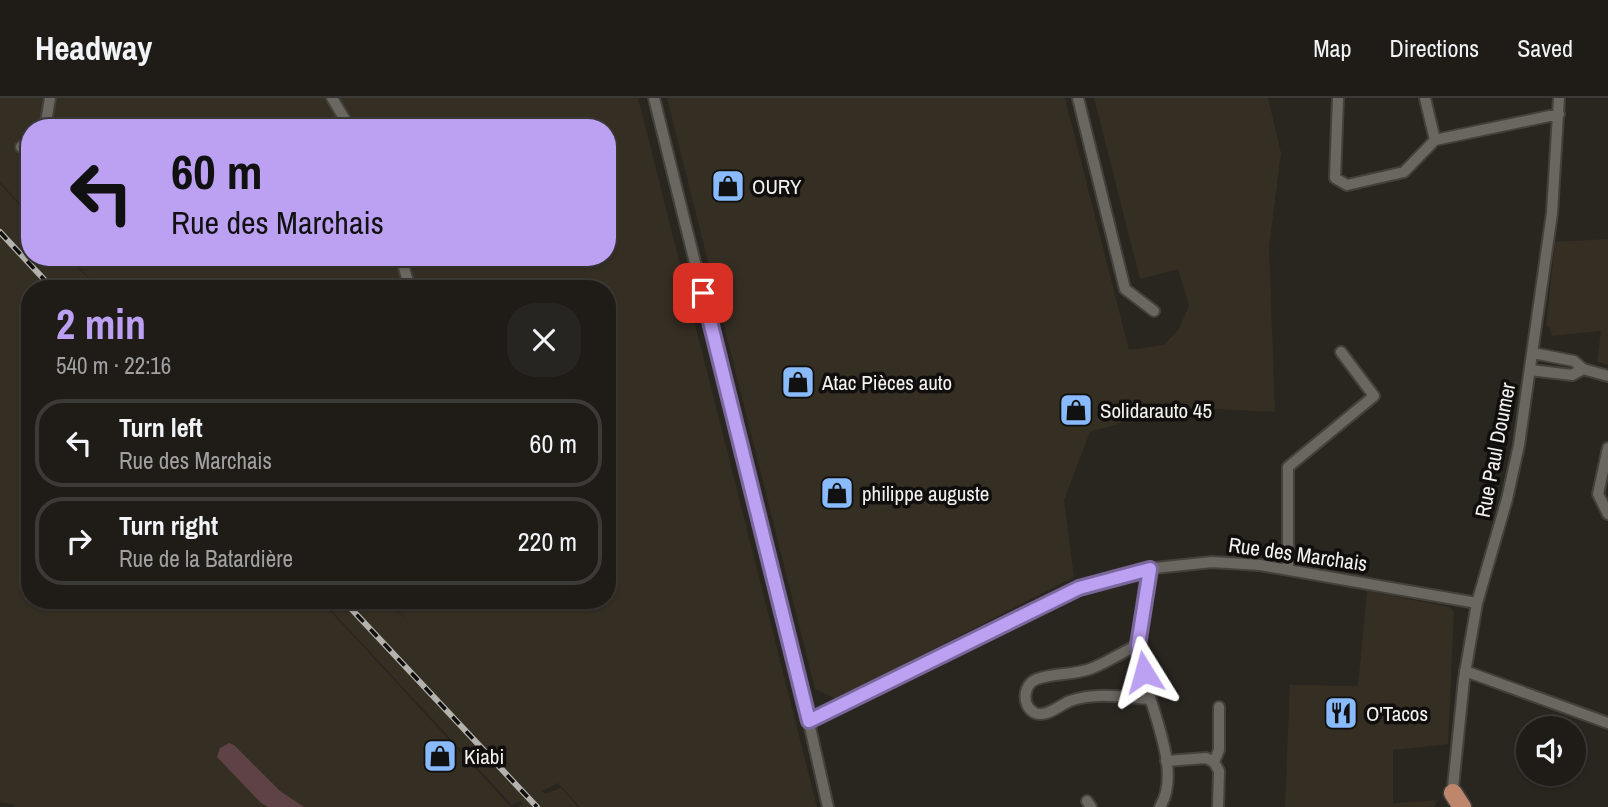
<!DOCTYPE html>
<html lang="en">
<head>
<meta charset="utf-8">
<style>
  body { margin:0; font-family:"Archivo Narrow",sans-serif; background:#272521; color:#f1f3f6; height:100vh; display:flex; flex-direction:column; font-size:26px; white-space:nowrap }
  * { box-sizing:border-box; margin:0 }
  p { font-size:23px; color:#a1a1a2 }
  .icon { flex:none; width:38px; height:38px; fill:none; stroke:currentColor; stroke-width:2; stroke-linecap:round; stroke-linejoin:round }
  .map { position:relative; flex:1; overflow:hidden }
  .sheet { position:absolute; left:21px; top:182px; width:595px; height:329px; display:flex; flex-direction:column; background:#1f1c18; border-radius:28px; box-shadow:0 2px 5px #0004,0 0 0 2px #3c3a37 }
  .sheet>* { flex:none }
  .top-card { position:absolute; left:21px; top:21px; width:595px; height:147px; border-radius:28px; box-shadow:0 2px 5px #0004,0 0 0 2px #3c3a37; background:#bca0f2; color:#111; overflow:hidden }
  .buttons { position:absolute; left:1516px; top:618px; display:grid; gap:14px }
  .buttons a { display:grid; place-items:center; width:70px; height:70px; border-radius:50%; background:#1f1c18; box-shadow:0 2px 5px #0004,0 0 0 2px #3c3a37; font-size:35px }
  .pin { position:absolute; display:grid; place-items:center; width:60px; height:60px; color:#fff; margin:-30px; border-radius:14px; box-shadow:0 4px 10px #0006 }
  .me { position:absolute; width:77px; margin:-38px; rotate:352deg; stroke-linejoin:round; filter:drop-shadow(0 0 5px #0008) }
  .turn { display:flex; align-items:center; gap:24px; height:147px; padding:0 35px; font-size:32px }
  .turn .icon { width:91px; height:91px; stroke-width:2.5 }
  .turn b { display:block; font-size:49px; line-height:60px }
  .round { display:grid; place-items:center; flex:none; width:74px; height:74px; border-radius:28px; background:#272521 }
  .summary { display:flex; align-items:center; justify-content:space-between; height:119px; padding:0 35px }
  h1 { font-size:42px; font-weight:800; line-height:52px; color:#bca0f2 }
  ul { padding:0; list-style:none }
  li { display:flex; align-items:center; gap:21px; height:88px; margin:0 14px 10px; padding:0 21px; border:4px solid #3c3a37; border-radius:28px }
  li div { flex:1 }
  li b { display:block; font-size:26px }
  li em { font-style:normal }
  header { display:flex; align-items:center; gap:42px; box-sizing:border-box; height:98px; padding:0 35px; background:#1f1c18; border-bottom:2px solid #3c3a37 }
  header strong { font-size:33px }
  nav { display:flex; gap:38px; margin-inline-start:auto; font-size:24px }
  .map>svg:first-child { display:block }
  .built { fill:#352e23 }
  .green { fill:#5e4245 }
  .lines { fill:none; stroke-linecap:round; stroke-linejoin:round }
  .minor-casing { stroke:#44413c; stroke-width:14 }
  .primary-casing { stroke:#44413c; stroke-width:21 }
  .minor { stroke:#6a6660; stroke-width:10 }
  .primary { stroke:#be876b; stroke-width:18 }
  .rail-casing { stroke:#b4b2ad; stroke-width:6 }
  .rail { stroke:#110f0d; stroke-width:3.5; stroke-dasharray:10; stroke-linecap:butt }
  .route-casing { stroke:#7a689d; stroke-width:18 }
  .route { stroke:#bca0f2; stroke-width:12 }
  .labels { text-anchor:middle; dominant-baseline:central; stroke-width:7; stroke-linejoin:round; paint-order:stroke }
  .poi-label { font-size:21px; fill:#f4f2ee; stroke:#110f0d; text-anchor:start }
  .street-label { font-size:21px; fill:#f4f2ee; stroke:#110f0d }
</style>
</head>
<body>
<header>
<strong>Headway</strong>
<nav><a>Map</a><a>Directions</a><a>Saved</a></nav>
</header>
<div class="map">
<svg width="1608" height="709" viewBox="0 0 1608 709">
  <rect width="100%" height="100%" fill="#292620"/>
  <path class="built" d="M0,0H638L817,709H580L558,685L542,693L545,696L561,690L578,709H518L523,706L520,703L512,707L322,502H387L412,529L388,502H607V191H99L70,159H607V30H30V116L0,84Z
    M667,0H1065L1129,252L1164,247L1179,231L1189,207L1178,171L1140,181L1094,0H1268L1281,55L1269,150L1275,314L1175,309L1090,334L1064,402L1074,479L836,601L815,591Z
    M0,86L30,118V159H68L98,191H30V502H320L511,709H15L12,706L0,704Z
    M1608,141V267L1597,264L1601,233L1552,238L1550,231L1546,228L1555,144Z
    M1367,493L1449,509L1454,514L1448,646L1393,652V705L1438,702L1434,709H1285L1290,587L1358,588Z"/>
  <path class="green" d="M229,645L234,647L280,693L304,709H268L261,705L217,659L220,650Z"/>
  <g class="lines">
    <defs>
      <path id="minor" d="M332,0L350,30
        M654,0L803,598L828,709
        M1078,0L1125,191L1154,213
        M1338,0L1335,80L1347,87L1404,74L1435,42L1559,16
        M1425,0L1435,42
        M43,30L46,24L50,0
        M21,49L30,43
        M401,159L410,191
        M1533,255L1574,263L1583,271L1608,278
        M1530,272L1572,277L1583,271
        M1608,350L1598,396L1608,416
        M1150,471C1147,493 1138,525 1138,546C1139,592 1186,667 1160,709
        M1288,472V369L1374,298L1341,254
        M1138,547C1122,554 1107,565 1090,571C1073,577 1054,575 1037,581C1023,586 1021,608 1035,615C1046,620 1060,607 1070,603C1096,594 1123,599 1150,601
        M1465,573L1608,625
        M809,623L1079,490L1155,470L1212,464L1260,467L1477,505
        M1166,663L1206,660L1214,664
        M1452,699L1464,581L1477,505L1507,401L1519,347L1552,115L1559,0
        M1087,703L1091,709
        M1218,709L1219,673L1214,664L1219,652V609"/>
      <path id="primary" d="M1453,695L1462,709"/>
    </defs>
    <use href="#minor" class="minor-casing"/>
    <use href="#primary" class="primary-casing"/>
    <use href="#minor" class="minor"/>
    <use href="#primary" class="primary"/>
    <defs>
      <path id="rail" d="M0,134L53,191
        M343,502L537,709"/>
    </defs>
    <use href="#rail" class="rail-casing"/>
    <use href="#rail" class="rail"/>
  </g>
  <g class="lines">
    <defs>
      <path id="route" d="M703,195L809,623L1079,490L1150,471L1138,547L1144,574"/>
    </defs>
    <use href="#route" class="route-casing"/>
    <use href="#route" class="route"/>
  </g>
  <defs>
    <symbol id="shop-square" viewBox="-11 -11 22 22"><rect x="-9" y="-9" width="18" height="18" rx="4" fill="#89bafc" stroke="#110f0d"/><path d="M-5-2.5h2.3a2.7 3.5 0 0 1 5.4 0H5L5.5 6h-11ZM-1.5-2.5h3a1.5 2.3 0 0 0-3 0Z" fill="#111"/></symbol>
    <symbol id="restaurant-square" viewBox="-11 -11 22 22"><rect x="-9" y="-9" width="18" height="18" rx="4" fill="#89bafc" stroke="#110f0d"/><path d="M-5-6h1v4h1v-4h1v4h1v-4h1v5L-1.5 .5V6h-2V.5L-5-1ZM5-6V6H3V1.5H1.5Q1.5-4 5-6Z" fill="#111"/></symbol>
  </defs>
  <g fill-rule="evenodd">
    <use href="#shop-square" x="709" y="69" width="38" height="38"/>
    <use href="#shop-square" x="779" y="265" width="38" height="38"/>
    <use href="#shop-square" x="1057" y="293" width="38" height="38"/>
    <use href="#shop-square" x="818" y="376" width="38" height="38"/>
    <use href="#restaurant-square" x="1322" y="596" width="38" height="38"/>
    <use href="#shop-square" x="421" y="639" width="38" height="38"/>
  </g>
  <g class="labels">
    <g class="poi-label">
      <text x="752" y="88">OURY</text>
      <text x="822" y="284">Atac Pièces auto</text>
      <text x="1100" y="312">Solidarauto 45</text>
      <text x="862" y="395">philippe auguste</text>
      <text x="1366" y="615">O'Tacos</text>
      <text x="464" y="658">Kiabi</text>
    </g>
    <g class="street-label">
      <text transform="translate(1495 352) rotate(-79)">Rue Paul Doumer</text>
      <text transform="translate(1298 456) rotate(8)">Rue des Marchais</text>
    </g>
  </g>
</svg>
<div class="buttons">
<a><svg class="icon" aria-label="sound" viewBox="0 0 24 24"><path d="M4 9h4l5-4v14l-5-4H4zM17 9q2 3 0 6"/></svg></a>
</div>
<div class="pin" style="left:703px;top:195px;background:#d93025"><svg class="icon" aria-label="arrive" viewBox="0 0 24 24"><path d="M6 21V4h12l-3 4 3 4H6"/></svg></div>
<svg class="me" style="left:1144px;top:574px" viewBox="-20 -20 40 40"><path d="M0-17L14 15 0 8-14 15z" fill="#bca0f2" stroke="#fff" stroke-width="4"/></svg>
<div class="top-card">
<div class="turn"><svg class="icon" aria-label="left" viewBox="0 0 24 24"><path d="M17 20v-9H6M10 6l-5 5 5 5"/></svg><div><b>60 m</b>Rue des Marchais</div></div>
</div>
<section class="sheet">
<div class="summary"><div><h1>2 min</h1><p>540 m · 22:16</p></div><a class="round"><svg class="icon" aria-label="close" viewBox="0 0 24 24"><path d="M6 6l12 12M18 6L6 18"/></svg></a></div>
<ul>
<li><svg class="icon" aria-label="left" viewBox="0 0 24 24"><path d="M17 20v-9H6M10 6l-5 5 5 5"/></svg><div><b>Turn left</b><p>Rue des Marchais</p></div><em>60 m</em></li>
<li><svg class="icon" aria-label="right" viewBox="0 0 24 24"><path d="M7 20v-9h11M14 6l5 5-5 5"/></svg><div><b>Turn right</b><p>Rue de la Batardière</p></div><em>220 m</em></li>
</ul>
</section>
</div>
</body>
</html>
